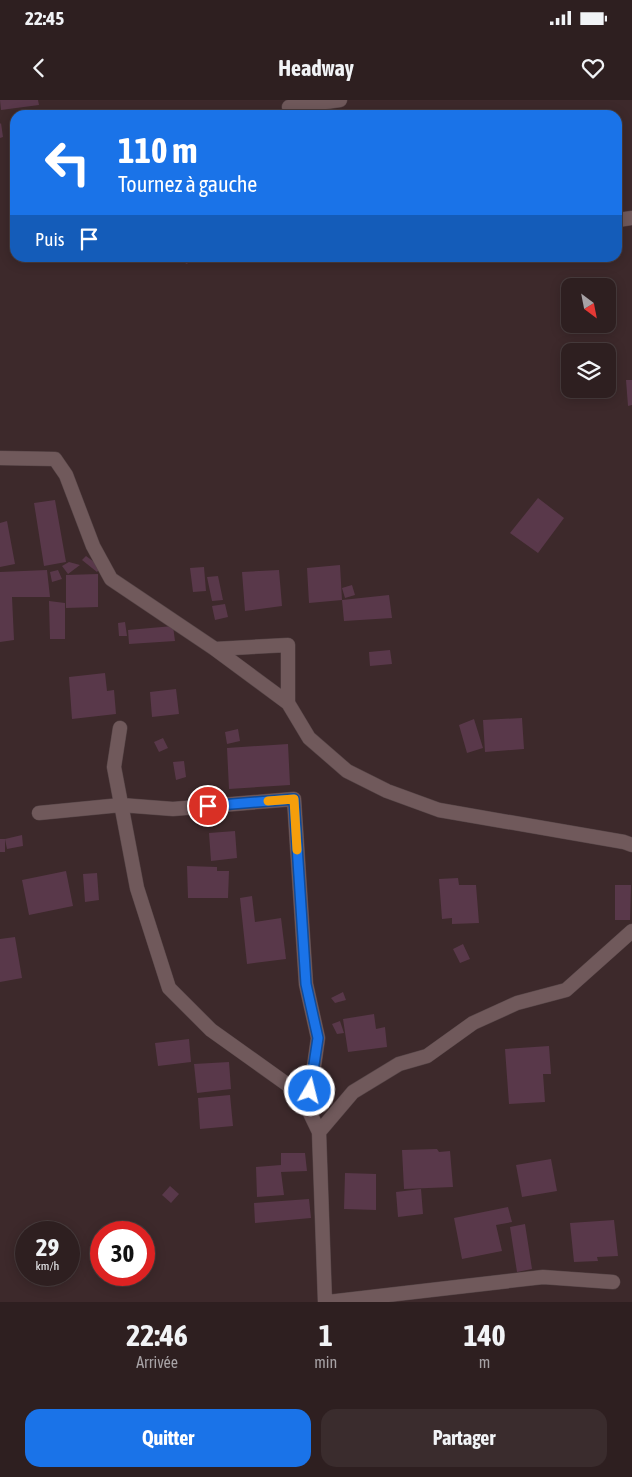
<!DOCTYPE html>
<html lang="fr">
<head>
<meta charset="utf-8">
<style>
  body { margin:0; font-family:"Asap Condensed",sans-serif; background:#3a2c2d; color:#f1f3f6; height:100vh; display:flex; flex-direction:column; font-size:19px; white-space:nowrap }
  * { box-sizing:border-box; margin:0 }
  p { font-size:16px; color:#a7a2a5 }
  .icon { flex:none; width:28px; height:28px; fill:none; stroke:currentColor; stroke-width:2; stroke-linecap:round; stroke-linejoin:round }
  .map { position:relative; height:1202px; overflow:hidden }
  .side { display:flex; flex-direction:column; background:#2e1f20; flex:1 }
  .side>* { flex:none }
  .top-card { position:absolute; left:10px; top:10px; width:612px; height:152px; border-radius:15px; box-shadow:0 2px 12px #0003,0 0 0 1px #493d3e; background:#1a73e8; color:#fff; overflow:hidden }
  .needle { width:32px; rotate:148deg }
  .controls { position:absolute; left:561px; top:178px; display:grid; gap:10px }
  .controls a { display:grid; place-items:center; width:55px; height:55px; border-radius:10px; background:#2e1f20; box-shadow:0 2px 12px #0003,0 0 0 1px #493d3e; font-size:25px }
  .speed { position:absolute; left:15px; top:1121px; display:flex; gap:10px; font-size:25px; font-weight:700; text-align:center }
  .speed>* { display:grid; place-content:center; width:65px; height:65px; border-radius:50%; background:#2e1f20; box-shadow:0 2px 12px #0003,0 0 0 1px #493d3e; line-height:1 }
  .speed small { font-size:12px; font-weight:400 }
  .speed .limit { border:8px solid #d22; background:#fff; color:#111 }
  .pin { position:absolute; display:grid; place-items:center; width:42px; height:42px; color:#fff; margin:-21px; border:2px solid #fff; border-radius:50%; box-shadow:0 1px 5px #0007 }
  .me { position:absolute; width:55px; margin:-28px; rotate:8deg; stroke-linejoin:round; filter:drop-shadow(0 0 4px #0008) }
  .turn { display:flex; align-items:center; gap:18px; height:105px; padding:0 25px; font-size:22px }
  .turn .icon { width:65px; height:65px; stroke-width:2.5 }
  .turn b { display:block; font-size:35px; line-height:42px }
  .then { display:flex; align-items:center; height:48px; padding:0 25px; background:#0003; gap:10px; font-size:19px }
  .eta { display:flex; justify-content:space-evenly; align-items:center; height:85px; text-align:center }
  .eta b { font-size:30px; font-weight:700; line-height:35px }
  .primary-button { display:flex; gap:10px; margin-top:auto; padding:10px 25px }
  .primary-button a { flex:1; height:58px; border-radius:15px; background:#1a73e8; color:#fff; font-size:20px; font-weight:700; line-height:58px; text-align:center }
  .primary-button a+a { background:#3a2c2d; color:#f1f3f6 }
  .status { display:flex; justify-content:space-between; align-items:center; height:35px; padding:0 25px; background:#2e1f20; direction:ltr }
  .status svg { height:14px; fill:currentColor }
  header { display:flex; justify-content:space-between; align-items:center; height:65px; padding:0 25px; background:#2e1f20; font-size:22px; font-weight:700 }
  .map>svg:first-child { display:block }
  .building { fill:#59384a }
  .lines { fill:none; stroke-linecap:round; stroke-linejoin:round }
  .minor-casing { stroke:#564547; stroke-width:15 }
  .minor { stroke:#70595b; stroke-width:14 }
  .route-casing { stroke:#114b97; stroke-width:12 }
  .route { stroke:#1a73e8; stroke-width:9 }
  .slow { stroke:#f59e0b; stroke-width:9 }
</style>
</head>
<body>
<div class="status"><b>22:45</b><svg viewBox="0 0 49 12"><path d="M0 12V9h3v3zM5 12V6h3v6zM10 12V3h3v9zM15 12V0h3v12zM26 1h20v11H26zM47 4h2v5h-2z"/></svg></div>
<header><svg class="icon" aria-label="back" viewBox="0 0 24 24"><path d="M15 5l-7 7 7 7"/></svg>Headway<svg class="icon" aria-label="heart" viewBox="0 0 24 24"><path d="M12 20l-8-8c-3-5 5-10 8-4 3-6 11-1 8 4z"/></svg></header>
<div class="map">
<svg width="632" height="1202" viewBox="0 0 632 1202">
  <rect width="100%" height="100%" fill="#3d292b"/>
  <path class="building" d="M0,0H38L39,5L1,10Z
    M1,23L3,37L0,38V24Z
    M183,158H198V159L186,164Z
    M626,280H632V305L628,306Z
    M538,398L564,418L538,453L510,433Z
    M55,400L66,462L44,466L34,403Z
    M7,421L15,464L0,467V423Z
    M86,456L101,467L97,472L82,460Z
    M69,462L80,465L68,474L62,466Z
    M340,465L342,500L309,503L307,468Z
    M204,467L206,491L193,492L190,468Z
    M47,470L50,497H12L14,540L0,542V472Z
    M58,470L62,479L52,482L50,472Z
    M279,470L282,506L245,511L242,472Z
    M98,474V507L66,508V475Z
    M218,476L223,500L212,501L207,477Z
    M352,485L355,495L345,498L342,488Z
    M389,495L392,518L344,521L342,500Z
    M49,501L65,503V539H50Z
    M225,504L228,517L215,520L212,506Z
    M125,522L127,536H119L118,523Z
    M173,526L175,541L129,544L128,530Z
    M390,550L392,564L370,566L369,552Z
    M105,573L107,591L114,590L116,614L72,619L69,577Z
    M176,589L179,614L152,617L150,592Z
    M522,618L524,649L485,652L483,620Z
    M474,619L483,648L467,653L459,625Z
    M238,629L240,641L227,644L225,632Z
    M163,638L168,648L159,652L154,642Z
    M288,644L290,685L229,689L227,648Z
    M184,661L186,677L176,680L173,662Z
    M235,731L237,758L211,761L209,733Z
    M22,735L23,746L7,749L5,739Z
    M0,739H5V752H0Z
    M187,766L217,767V771H229L228,798H188Z
    M66,771L73,806L29,815L22,780Z
    M97,773L99,800L85,802L83,774Z
    M458,778L459,785H476L479,823L452,824V818L442,819L439,779Z
    M615,785H631L630,820H615Z
    M252,796L255,822L281,818L286,859L247,864L240,798Z
    M15,837L22,878L0,882V839Z
    M463,844L470,859L460,863L453,849Z
    M343,892L346,900L335,903L331,898Z
    M374,914L376,929L385,927L387,947L348,952L343,919Z
    M340,921L344,933L337,934L332,924Z
    M189,939L191,962L158,966L155,943Z
    M549,946L551,974H543L545,1002L509,1004L505,949Z
    M229,962L231,989L197,993L194,964Z
    M230,995L233,1026L200,1029L198,998Z
    M437,1049L439,1052L450,1051L453,1087L404,1089L402,1050Z
    M281,1053H305L307,1071L281,1072L284,1095L257,1097L256,1067L281,1065Z
    M551,1059L557,1091L522,1097L516,1065Z
    M345,1073L376,1074V1110L344,1109Z
    M170,1086L179,1094L171,1103L162,1095Z
    M421,1089L423,1114L398,1117L396,1092Z
    M309,1099L311,1118L255,1123L254,1103Z
    M508,1107L512,1122L496,1125L502,1151L462,1159L454,1118Z
    M614,1120L618,1156L597,1157L598,1161L574,1162L570,1123Z
    M525,1124L532,1169L517,1172L510,1127Z"/>
  <g class="lines">
    <defs>
      <path id="minor" d="M289,7L340,0
        M618,120L632,118
        M0,358L55,359L66,375L93,446L111,479L215,549L288,545V603L309,638L347,671L387,691L439,710L624,742L632,745
        M215,549L288,603
        M120,628L114,667L137,788L169,888L211,930L288,985L308,1009L319,1032L325,1202
        M39,713L121,705L173,709L294,699L306,884L318,938L308,1009
        M319,1032L353,992L399,964L427,956L473,923L517,903L566,890L632,831
        M328,1202L543,1177L613,1182"/>
    </defs>
    <use href="#minor" class="minor-casing"/>
    <use href="#minor" class="minor"/>
  </g>
  <g class="lines">
    <defs>
      <path id="route" d="M208,706L294,699L306,884L318,938L310,991"/>
    </defs>
    <use href="#route" class="route-casing"/>
    <use href="#route" class="route"/>
    <path class="slow" d="M268,701L294,699L297,750"/>
  </g>
</svg>
<div class="controls">
<a><svg class="needle" viewBox="-14 -14 28 28"><path d="M0-13l5 13h-10z" fill="#e53935"/><path d="M0 13l5-13h-10z" fill="#a7a2a5"/></svg></a>
<a><svg class="icon" aria-label="layers" viewBox="0 0 24 24"><path d="M12 4l9 5-9 5-9-5zM3 14l9 5 9-5"/></svg></a>
</div>
<div class="speed"><div>29<small>km/h</small></div><div class="limit">30</div></div>
<div class="pin" style="left:208px;top:706px;background:#d93025"><svg class="icon" aria-label="arrive" viewBox="0 0 24 24"><path d="M6 21V4h12l-3 4 3 4H6"/></svg></div>
<svg class="me" style="left:310px;top:991px" viewBox="-20 -20 40 40"><circle r="17" fill="#1a73e8" stroke="#fff" stroke-width="3"/><path d="M0-11L8 9 0 5-8 9z" fill="#fff"/></svg>
<div class="top-card">
<div class="turn"><svg class="icon" aria-label="left" viewBox="0 0 24 24"><path d="M17 20v-9H6M10 6l-5 5 5 5"/></svg><div><b>110 m</b>Tournez à gauche</div></div>
<div class="then">Puis<svg class="icon" aria-label="arrive" viewBox="0 0 24 24"><path d="M6 21V4h12l-3 4 3 4H6"/></svg></div>
</div>
</div>
<section class="side">
<div class="eta">
<div><b>22:46</b><p>Arrivée</p></div>
<div><b>1</b><p>min</p></div>
<div><b>140</b><p>m</p></div>
</div>
<div class="primary-button"><a>Quitter</a><a>Partager</a></div>
</section>
</body>
</html>
